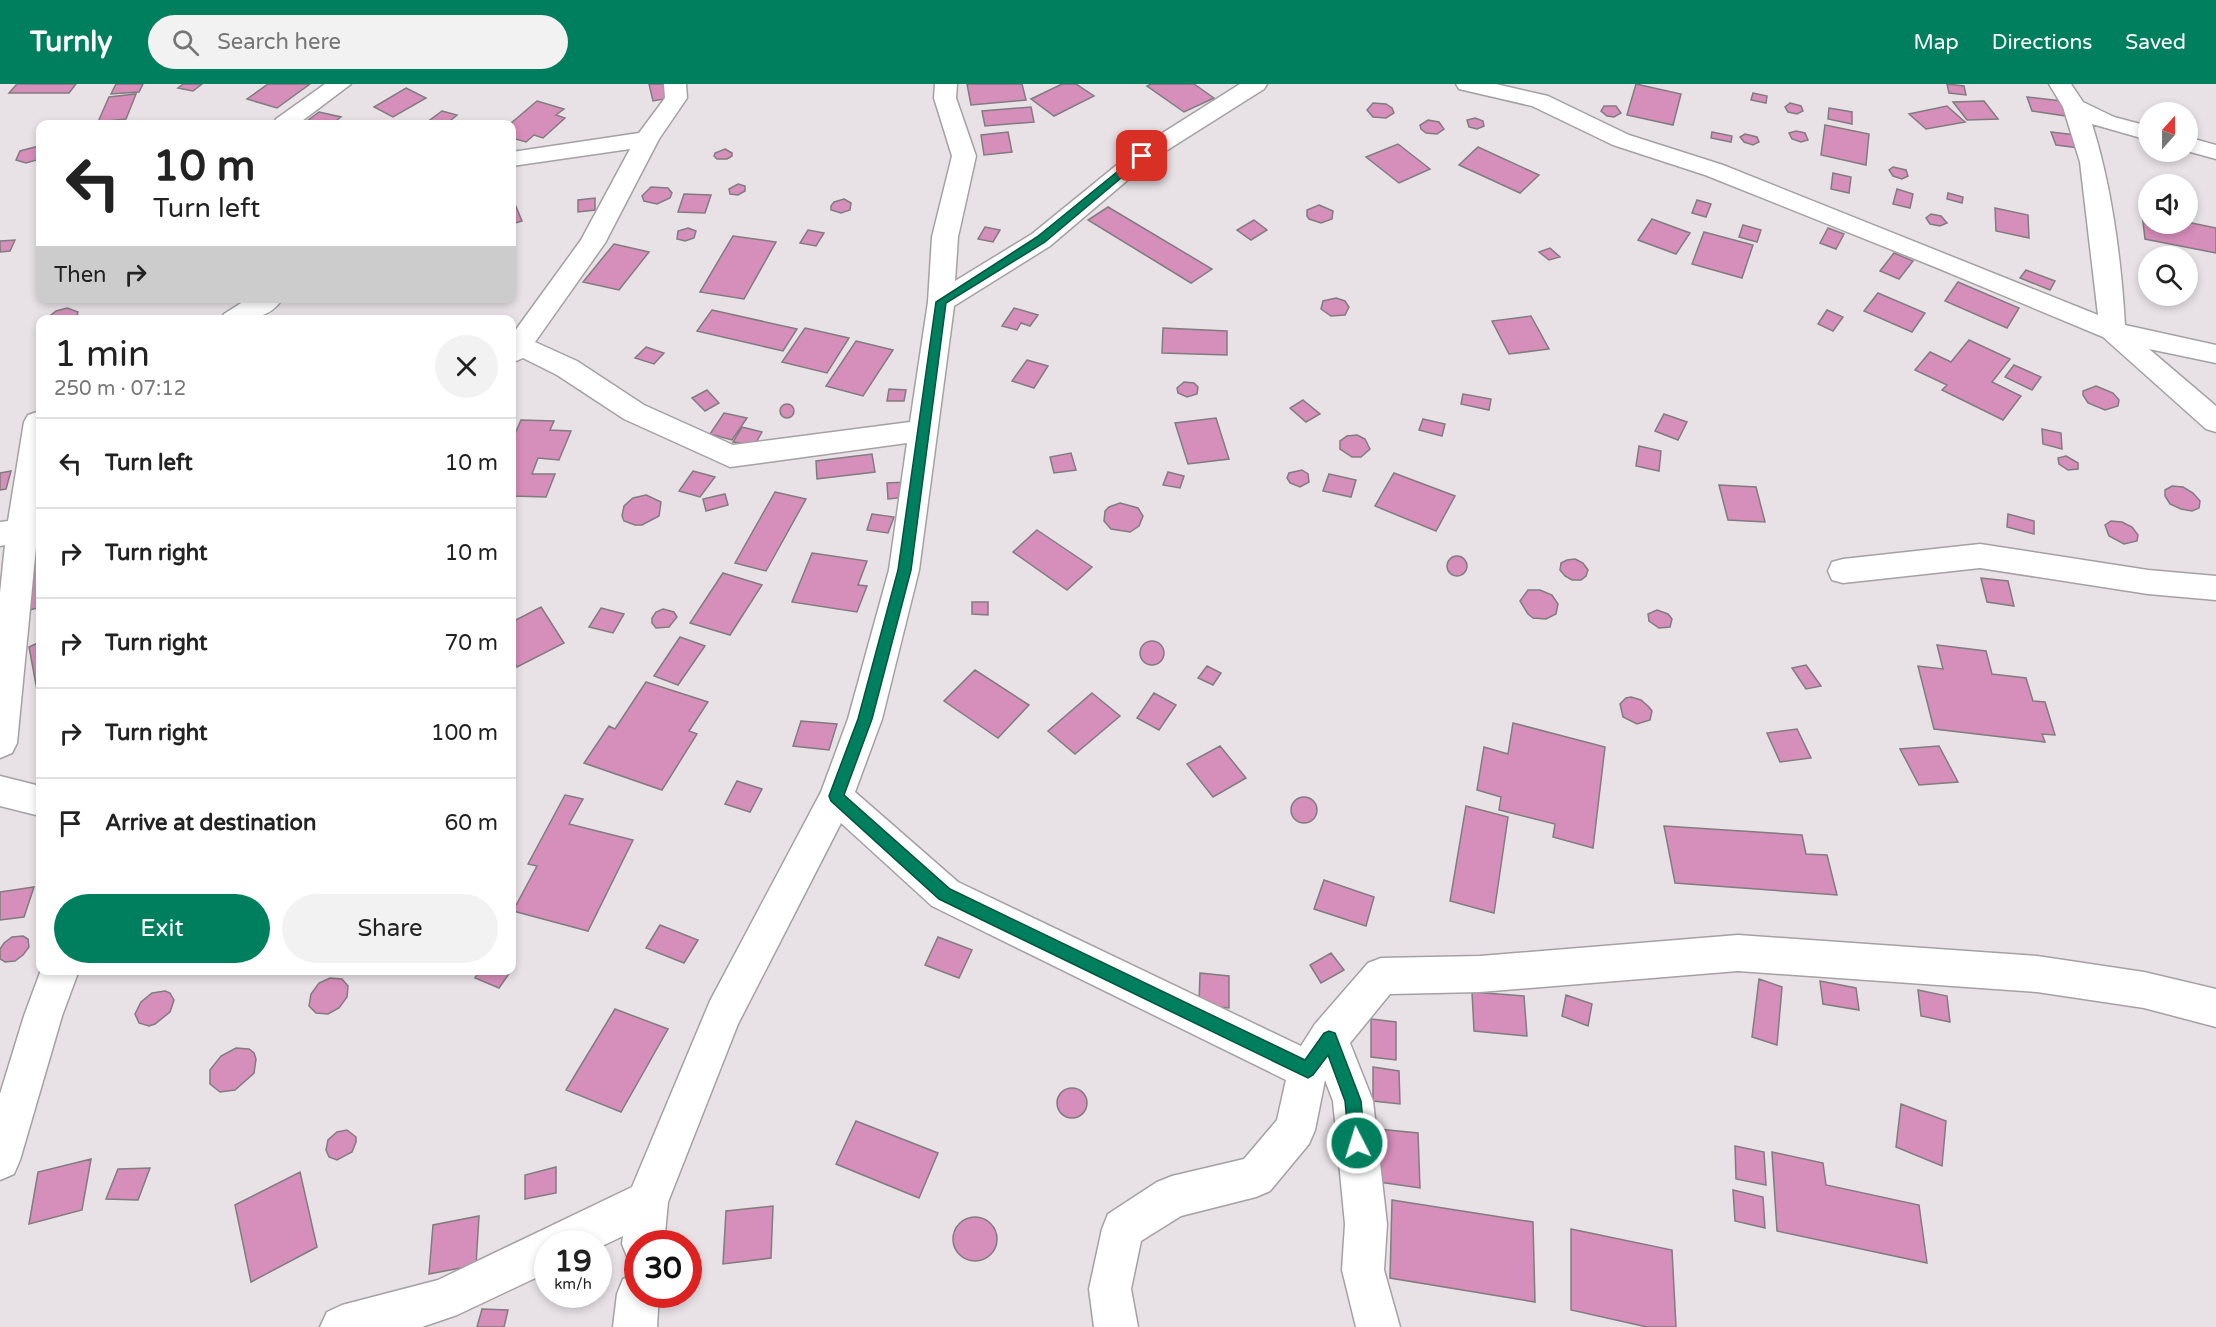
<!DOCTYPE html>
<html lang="en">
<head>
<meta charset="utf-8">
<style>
  body { margin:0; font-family:"Varela Round",sans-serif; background:#f2f2f2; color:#222; height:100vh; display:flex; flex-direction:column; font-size:22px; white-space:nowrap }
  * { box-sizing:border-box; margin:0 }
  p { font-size:20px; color:#767676 }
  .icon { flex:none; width:33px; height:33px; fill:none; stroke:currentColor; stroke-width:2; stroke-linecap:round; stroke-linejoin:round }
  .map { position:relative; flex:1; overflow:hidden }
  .panel { position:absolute; left:36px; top:231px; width:480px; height:660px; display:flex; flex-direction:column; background:#fff; border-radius:12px; box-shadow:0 3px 9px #0003 }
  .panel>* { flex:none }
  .hud { position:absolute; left:36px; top:36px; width:480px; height:183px; border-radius:12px; box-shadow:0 3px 9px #0003; background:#fff; color:#222; overflow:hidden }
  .needle { width:39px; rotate:21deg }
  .buttons { position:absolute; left:2138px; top:18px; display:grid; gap:12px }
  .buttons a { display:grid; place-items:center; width:60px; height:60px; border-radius:50%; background:#fff; box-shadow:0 3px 9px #0003; font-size:30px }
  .speed { position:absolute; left:534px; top:1146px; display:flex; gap:12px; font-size:30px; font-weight:700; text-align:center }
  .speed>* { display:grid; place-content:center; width:78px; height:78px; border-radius:50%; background:#fff; box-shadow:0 3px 9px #0003; line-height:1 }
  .speed small { font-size:15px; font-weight:400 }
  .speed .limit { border:9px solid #d22; background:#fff; color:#111 }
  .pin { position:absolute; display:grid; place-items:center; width:51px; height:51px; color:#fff; margin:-26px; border-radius:12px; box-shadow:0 3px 9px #0006 }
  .me { position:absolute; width:66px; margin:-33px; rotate:355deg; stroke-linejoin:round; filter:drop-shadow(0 0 4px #0008) }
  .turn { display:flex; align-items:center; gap:21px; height:126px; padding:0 18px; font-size:27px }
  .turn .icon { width:78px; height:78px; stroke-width:2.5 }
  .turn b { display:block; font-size:42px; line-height:51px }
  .then { display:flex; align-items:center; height:57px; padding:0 18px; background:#0003; gap:12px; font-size:22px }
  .round { display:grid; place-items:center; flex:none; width:63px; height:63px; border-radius:32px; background:#f2f2f2 }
  .head { display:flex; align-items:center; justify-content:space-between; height:102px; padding:0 18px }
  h1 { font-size:36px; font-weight:600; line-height:45px }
  .primary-button { display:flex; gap:12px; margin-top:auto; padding:12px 18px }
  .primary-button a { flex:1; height:69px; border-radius:36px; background:#007f5e; color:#fff; font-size:24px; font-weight:600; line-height:69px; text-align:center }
  .primary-button a+a { background:#f2f2f2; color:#222 }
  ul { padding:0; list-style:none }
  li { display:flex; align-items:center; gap:18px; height:90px; padding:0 18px; border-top:2px solid #e0e0e0 }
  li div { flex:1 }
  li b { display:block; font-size:22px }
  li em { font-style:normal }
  header { display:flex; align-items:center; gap:36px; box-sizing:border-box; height:84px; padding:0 30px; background:#007f5e; color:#fff }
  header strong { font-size:28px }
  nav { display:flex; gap:33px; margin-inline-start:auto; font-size:21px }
  .search { width:420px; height:54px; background:#f2f2f2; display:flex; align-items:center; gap:15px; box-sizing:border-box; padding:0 21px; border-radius:33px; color:#767676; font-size:22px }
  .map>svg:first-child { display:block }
  .building { fill:#d68eba; stroke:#817c7f; stroke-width:1.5 }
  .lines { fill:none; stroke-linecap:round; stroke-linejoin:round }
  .minor-casing { stroke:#a5a0a3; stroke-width:3 }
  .minor { fill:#fff; fill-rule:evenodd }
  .route { fill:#007f5e; stroke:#00533d; stroke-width:1.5 }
</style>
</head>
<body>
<header>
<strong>Turnly</strong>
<div class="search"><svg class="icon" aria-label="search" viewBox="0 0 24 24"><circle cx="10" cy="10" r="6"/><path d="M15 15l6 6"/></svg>Search here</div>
<nav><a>Map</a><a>Directions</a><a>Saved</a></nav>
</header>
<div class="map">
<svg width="2216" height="1243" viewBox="0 0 2216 1243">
  <rect width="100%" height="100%" fill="#e8e2e6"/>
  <path class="building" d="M17,0H76L69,9H9Z
    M116,0H143L139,8L111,10Z
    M183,0H202L193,7L178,4Z
    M268,0H310L277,24L247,15Z
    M649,0H666L670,14L653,17Z
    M967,0H1022L1026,16L971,21Z
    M1062,0H1076L1094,12L1054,32L1031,15Z
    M1151,0H1194L1214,14L1184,28L1147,2Z
    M1636,0L1681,10L1673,41L1627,31Z
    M1947,0L1964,2L1966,11L1949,9Z
    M406,4L426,14L393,33L374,23Z
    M1753,9L1767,12L1766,19L1751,16Z
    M136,10L126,35L98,38L109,13Z
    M2027,13L2062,17L2066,32L2032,27Z
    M537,17L564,25L556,31L565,34L543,54L534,51L526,58L512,54V40H510Z
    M1984,17L1998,35L1967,36L1953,18Z
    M1373,19L1386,20L1392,24L1394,29L1386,34L1373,33L1367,26Z
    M1790,19L1801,22L1803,27L1797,30L1788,28L1785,23Z
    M1604,22H1616L1621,29L1614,33L1607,32L1601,27Z
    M1947,22L1965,38L1926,45L1909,30Z
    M1031,23L1034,38L985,42L982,27Z
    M1829,24L1852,28V40L1828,35Z
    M442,27L457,31L446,40L430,36Z
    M319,28L341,33L332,40H303Z
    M1475,34L1483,37L1484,42L1477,45L1469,43L1467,36Z
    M1428,36L1439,38L1444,45L1437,50L1426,49L1421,45L1420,41Z
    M1825,41L1869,50L1866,81L1821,71Z
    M1796,47L1805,49L1808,56L1801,58L1792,55L1789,49Z
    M1008,48L1012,68L984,71L981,51Z
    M1712,48L1732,52L1731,58L1711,54Z
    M2051,48L2076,51L2080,64L2056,61Z
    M1745,50L1757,53L1759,58L1753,61L1744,58L1740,53Z
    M1398,60L1430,85L1399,99L1366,73Z
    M39,62L40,75L26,79L16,76L20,67Z
    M1478,63L1539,91L1520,109L1459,81Z
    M725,65L732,69V72L727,75H717L714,72L715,69Z
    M1893,83L1906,86L1908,92L1902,95L1893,92L1889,86Z
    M1833,89L1851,93L1849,109L1831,105Z
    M738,100L745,102V107L738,111L730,110L729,105Z
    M651,103L668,104L672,109L670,114L657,120L644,117L642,112Z
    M1897,105L1913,110L1910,124L1893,120Z
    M1948,109L1963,113L1962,119L1947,115Z
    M684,110L711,111L705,129L678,128Z
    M512,113L522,137L512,140Z
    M595,114V126L578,128V116Z
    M844,115L851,119L850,126L841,129L831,126V122L834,118Z
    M1697,116L1711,120L1706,133L1692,129Z
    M1319,121L1333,127L1332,135L1321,139L1309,135L1307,132V126Z
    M1108,123L1212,185L1191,199L1088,136Z
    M1995,124L2028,131L2029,154L1996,147Z
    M2142,129L2148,130V140L2187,138L2216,144V169L2145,155Z
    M1931,130L1941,132L1947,139L1940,142L1930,140L1926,134Z
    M1652,135L1690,149L1676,170L1638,156Z
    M1254,136L1267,146L1251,156L1237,146Z
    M1743,141L1761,146L1757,158L1739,153Z
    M985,143L1000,146L993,158L978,155Z
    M688,144L696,147L694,154L685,157L677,155L678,147Z
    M1828,144L1844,150L1836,165L1820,159Z
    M808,146L824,149L816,162L800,159Z
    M1704,148L1753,161L1742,194L1692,180Z
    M733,152L776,158L744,215L700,208Z
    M15,156L10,167L0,168V157Z
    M614,160L649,168L619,206L583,198Z
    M1550,164L1560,173L1549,176L1539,168Z
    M1894,169L1913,177L1899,195L1880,187Z
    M2026,186L2055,197L2050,206L2020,194Z
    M1958,198L2019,224L2007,244L1945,217Z
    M1878,209L1925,229L1912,248L1864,227Z
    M1336,214L1345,217L1349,223L1345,231L1331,232L1321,225L1323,217Z
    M67,224L78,228L76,236H45L56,227Z
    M1014,224L1038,231L1030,242L1021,239L1017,246L1002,242Z
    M712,226L797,245L783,267L697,247Z
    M1827,226L1843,233L1833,247L1818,240Z
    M1531,232L1549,265L1509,270L1492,237Z
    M805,244L849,254L827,289L782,278Z
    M1163,244L1227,247V271L1162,269Z
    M1969,256L2010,275L1992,298L2021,312L2003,336L1942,306L1947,301L1915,286L1930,268L1951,278Z
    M856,257L893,266L863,312L826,302Z
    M646,263L664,269L654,280L635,274Z
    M1027,276L1048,282L1034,304L1012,297Z
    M2014,281L2041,293L2032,306L2005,293Z
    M1184,298L1194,299L1198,303L1197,310L1187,313L1178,309L1177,304Z
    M2096,302L2113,309L2119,316L2118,322L2105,326L2088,319L2083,311V307Z
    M889,305L906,306L904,317H887Z
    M707,306L719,319L705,327L692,314Z
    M1463,310L1491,315L1489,326L1461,320Z
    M1303,316L1320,330L1306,338L1290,324Z
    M780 327a7 7 0 1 1 14 0a7 7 0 1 1-14 0Z
    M724,329L747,334L732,356L710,350Z
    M1664,330L1687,338L1678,356L1655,347Z
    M1216,334L1229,375L1188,380L1175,339Z
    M1423,335L1445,340L1442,352L1419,346Z
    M521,336L554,337L550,346L571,347L559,376L538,374L532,390H555L546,413L512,412V357Z
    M742,343L762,348L754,362L733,358Z
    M2042,345L2061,349L2062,365L2043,360Z
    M1357,351L1365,355L1370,365L1361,373H1352L1340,365V357L1347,352Z
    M1639,362L1661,367L1659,387L1636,382Z
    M1071,369L1076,386L1054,389L1050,373Z
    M872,370L875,388L817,395L816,377Z
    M2066,372L2078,379V385L2068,386L2059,380L2058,374Z
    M1302,386L1308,390L1309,398L1300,403L1290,399L1287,394L1289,389Z
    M11,387L6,405L0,406V389Z
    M693,387L715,393L700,413L679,407Z
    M1168,388L1184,392L1180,404L1163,401Z
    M1394,389L1455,412L1436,447L1375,422Z
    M1329,390L1356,396L1351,413L1323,407Z
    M906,398L907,413L888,415L887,399Z
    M1719,401L1756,403L1765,438L1728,436Z
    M2172,402L2183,403L2193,409L2200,417L2199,424L2192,427L2181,425L2170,420L2165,412V406Z
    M775,408L806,415L766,487L735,479Z
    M725,410L728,421L706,427L703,415Z
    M646,411L661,418L659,432L642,441H635L624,437L622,432L624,422L633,414Z
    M1120,419L1138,424L1143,432L1139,442L1130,448L1111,445L1104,437L1105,427L1109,423Z
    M872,430L894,433L888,449L867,446Z
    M2008,430L2034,437V450L2007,443Z
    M2111,437L2122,438L2132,443L2138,451L2137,457L2124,460L2109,452L2105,441Z
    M1037,446L1092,483L1067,506L1013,468Z
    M812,469L867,477L858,501L867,502L857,528L792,518Z
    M1447 482a10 10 0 1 1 20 0a10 10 0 1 1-20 0Z
    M1575,475L1583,479L1588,486L1586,492L1581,496H1572L1565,492L1560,486L1561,479L1567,476Z
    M40,476V523L24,528L27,479Z
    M723,489L762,501L730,551L690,539Z
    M1981,494L2008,497L2014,522L1987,518Z
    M1528,506H1540L1552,511L1558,520L1556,530L1546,535L1533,534L1528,530L1520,517Z
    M972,518H988V531L972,530Z
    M541,523L564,559L517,583L512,574V538Z
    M601,524L624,530L613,549L589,543Z
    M663,525L674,528L677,533L669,543L656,544L652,539V534L656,528Z
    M1657,526L1668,530L1672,535L1670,543L1659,544L1649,537L1648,530Z
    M680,553L705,562L678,601L654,592Z
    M1140 569a12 12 0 1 1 24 0a12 12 0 1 1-24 0Z
    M40,558V622L29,563Z
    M1937,561L1986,567L1992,590L2026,594L2033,617L2045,618L2055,651L2042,650L2045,658L1934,645L1918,582L1943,585Z
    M1806,581L1821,602L1806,605L1792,584Z
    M1207,582L1221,589L1213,601L1198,594Z
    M975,586L1029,621L998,654L944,617Z
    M646,598L708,618L689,647L697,650L662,706L584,679L609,642L615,645Z
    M1092,609L1120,632L1075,670L1048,647Z
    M1154,609L1176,621L1159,646L1137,634Z
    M1631,613L1641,616L1649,623L1652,627L1650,636L1637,640L1623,633L1620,620L1626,614Z
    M801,637L837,640L829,666L793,662Z
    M1513,639L1605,663L1593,764L1553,753L1555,740L1499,726L1501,713L1477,706L1484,663L1508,670Z
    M1797,645L1811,674L1780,678L1767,649Z
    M1220,662L1246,694L1213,713L1187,680Z
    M1939,662L1958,698L1919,701L1900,665Z
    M737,697L762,705L750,728L725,720Z
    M565,711L583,715L569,740L633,756L588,847L513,827L537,782L528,780Z
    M1291 726a13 13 0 1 1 26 0a13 13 0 1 1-26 0Z
    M1466,722L1508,733L1494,829L1450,817Z
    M1664,742L1802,751L1806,770L1827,771L1837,811L1675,799Z
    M1324,796L1374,813L1366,842L1314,825Z
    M34,803L24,833L0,836V808Z
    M660,841L698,856L684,879L646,864Z
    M23,852L28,855L29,863L23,871L15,877L5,878L0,875V865L4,859L12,853Z
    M938,853L972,866L959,894L925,881Z
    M1331,869L1344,886L1321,899L1310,881Z
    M512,880L515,881L499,904L475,894L480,886H512Z
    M1200,889L1229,892V924L1199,921Z
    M330,894L342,895L348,902L347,913L339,924L328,930L316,929L309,922L311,910L319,899Z
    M1759,895L1782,903L1777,961L1752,953Z
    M1820,897L1856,904L1859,926L1823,920Z
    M1918,906L1947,912L1950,938L1921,932Z
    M165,907L170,909L174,916L170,928L155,940L149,942L139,939L135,930L141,918L152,909Z
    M1472,908L1524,912L1527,952L1474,947Z
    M1566,911L1592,920L1588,942L1562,932Z
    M615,925L668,945L621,1028L566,1006Z
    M1371,935L1396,938V976L1371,973Z
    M236,964L249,965L254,969L256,975L254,989L235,1006L220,1008L210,1000V986L221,972Z
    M1373,983L1399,987L1400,1020L1373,1017Z
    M1057 1019a15 15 0 1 1 30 0a15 15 0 1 1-30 0Z
    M1901,1020L1946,1037L1942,1082L1896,1063Z
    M856,1037L938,1069L919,1114L836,1080Z
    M1378,1045L1418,1049L1420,1104L1379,1098Z
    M347,1046L356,1053V1058L352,1068L337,1076L329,1073L326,1066L328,1056L337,1048Z
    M1735,1062L1764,1068L1766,1101L1736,1095Z
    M1772,1068L1823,1079L1826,1101L1919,1121L1927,1179L1777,1147Z
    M91,1075L82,1126L29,1140L38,1088Z
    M556,1083V1109L525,1115V1091Z
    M150,1084L138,1116L106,1115L118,1085Z
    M300,1088L317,1163L251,1198L235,1121Z
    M1733,1106L1763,1113L1765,1144L1735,1137Z
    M1392,1116L1533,1138L1535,1218L1390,1194Z
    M773,1122L771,1174L723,1180L726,1127Z
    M479,1132L476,1181L429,1190L433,1141Z
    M953 1155a22 22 0 1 1 44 0a22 22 0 1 1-44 0Z
    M1571,1145L1672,1166L1676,1243H1647L1571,1226Z
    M482,1225L508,1226L504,1243H477Z"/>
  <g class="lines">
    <defs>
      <path id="minor" d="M325,0H351L298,40H273L276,35Z
        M664,0H686L687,14L659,55L605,159L535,258L577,277L644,321L733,361L910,338L928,218L932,153L952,72L934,14L935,0H957L956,14L976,72L958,153L955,197L1032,150L1134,67L1240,0H1267L1264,5L1150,77L1050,162L954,222L919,486L882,635L855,708L958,798L1301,962L1315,940L1368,879L1381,874L1480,872L1738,851L2037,872L2144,888L2216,905V943L2144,924L2037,908L1738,887L1480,908L1390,910L1350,959L1373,1017L1387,1140L1384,1186L1400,1243H1356L1342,1186L1345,1140L1333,1017L1325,996L1315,1046L1309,1060L1270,1107L1256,1113L1181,1132L1141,1157L1131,1205L1138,1243H1094L1089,1205L1102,1145L1108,1130L1157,1098L1172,1092L1244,1075L1277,1036L1286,996L932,822L841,739L738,940L668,1118L664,1160H638V1179L628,1175L622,1160L623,1152L598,1164V1160H548V1188L457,1231L422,1243H320L327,1228L342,1221L438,1196L632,1103L710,917L821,708L848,635L889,486L907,359L730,383L624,335L557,291L523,274L512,279V251L581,156L630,65L512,82V68L639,49L665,14Z
        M1456,0H1496L1548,12L1629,51L1723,81L2098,231L2080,78L2063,23L2049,0H2071L2083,18L2114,33L2148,42V56L2092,40C2112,104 2121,174 2125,241L2216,261V279L2149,265L2216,322V348L2206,345L2103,253L1935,183L1705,91L1613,61L1532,22L1459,5Z
        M2187,53L2216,61V75L2187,67Z
        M249,214H283C269,237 243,236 220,236L224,230Z
        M40,327V422L17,659L12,669L0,674V509L5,461L0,462V438L8,437L24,338L28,331Z
        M1980,460L2148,486L2216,492V516L2148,510L1980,484L1843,499L1832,496L1828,487L1832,478L1843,475Z
        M0,692L40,702V732L0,722Z
        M41,886H79L62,932L20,1076L14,1090L0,1096V1010L24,932Z
        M638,1189V1210H659L657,1243H613L617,1210L623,1195Z"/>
    </defs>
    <use href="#minor" class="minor-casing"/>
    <use href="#minor" class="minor"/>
  </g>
  <path class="route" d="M1139,70L1147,72L1045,158L946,219L911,486L872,635L844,711L950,805L1305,976L1324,949L1329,947L1335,949L1361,1017L1365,1059L1363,1065L1357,1067L1351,1065L1349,1059L1345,1017L1328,971L1313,991L1308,994L939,815L831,717L829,712L858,635L898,486L936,218L1037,153Z"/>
</svg>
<div class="buttons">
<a><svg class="needle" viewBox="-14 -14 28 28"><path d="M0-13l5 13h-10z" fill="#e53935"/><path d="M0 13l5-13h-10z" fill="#767676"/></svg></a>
<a><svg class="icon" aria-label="sound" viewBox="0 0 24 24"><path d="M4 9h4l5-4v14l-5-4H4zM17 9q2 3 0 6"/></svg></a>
<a><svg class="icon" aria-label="search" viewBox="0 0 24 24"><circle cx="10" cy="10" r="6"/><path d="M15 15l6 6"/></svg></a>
</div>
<div class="speed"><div>19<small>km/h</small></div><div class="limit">30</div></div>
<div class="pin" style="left:1142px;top:72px;background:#d93025"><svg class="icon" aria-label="arrive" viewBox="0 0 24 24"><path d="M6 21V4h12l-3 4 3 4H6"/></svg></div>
<svg class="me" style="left:1357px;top:1059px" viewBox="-20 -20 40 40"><circle r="17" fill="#007f5e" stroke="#fff" stroke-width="3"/><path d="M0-11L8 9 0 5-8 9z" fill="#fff"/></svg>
<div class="hud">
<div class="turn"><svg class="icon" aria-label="left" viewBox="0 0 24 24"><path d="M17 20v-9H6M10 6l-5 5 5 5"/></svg><div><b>10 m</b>Turn left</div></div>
<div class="then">Then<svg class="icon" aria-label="right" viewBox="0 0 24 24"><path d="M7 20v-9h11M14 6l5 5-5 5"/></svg></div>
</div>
<section class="panel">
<div class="head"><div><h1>1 min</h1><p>250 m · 07:12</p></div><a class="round"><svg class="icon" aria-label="close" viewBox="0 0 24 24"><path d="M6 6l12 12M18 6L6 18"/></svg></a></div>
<ul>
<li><svg class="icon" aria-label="left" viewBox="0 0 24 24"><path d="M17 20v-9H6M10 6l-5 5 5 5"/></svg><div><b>Turn left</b></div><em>10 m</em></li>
<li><svg class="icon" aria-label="right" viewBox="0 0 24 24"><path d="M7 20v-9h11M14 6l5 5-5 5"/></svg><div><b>Turn right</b></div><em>10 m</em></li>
<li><svg class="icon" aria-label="right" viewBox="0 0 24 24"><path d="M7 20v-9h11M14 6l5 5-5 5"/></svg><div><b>Turn right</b></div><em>70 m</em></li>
<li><svg class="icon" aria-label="right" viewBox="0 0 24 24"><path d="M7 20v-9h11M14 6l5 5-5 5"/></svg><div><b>Turn right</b></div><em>100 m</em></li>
<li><svg class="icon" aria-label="arrive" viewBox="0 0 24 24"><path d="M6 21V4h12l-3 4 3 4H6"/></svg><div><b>Arrive at destination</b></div><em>60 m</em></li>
</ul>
<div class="primary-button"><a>Exit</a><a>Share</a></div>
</section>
</div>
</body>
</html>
